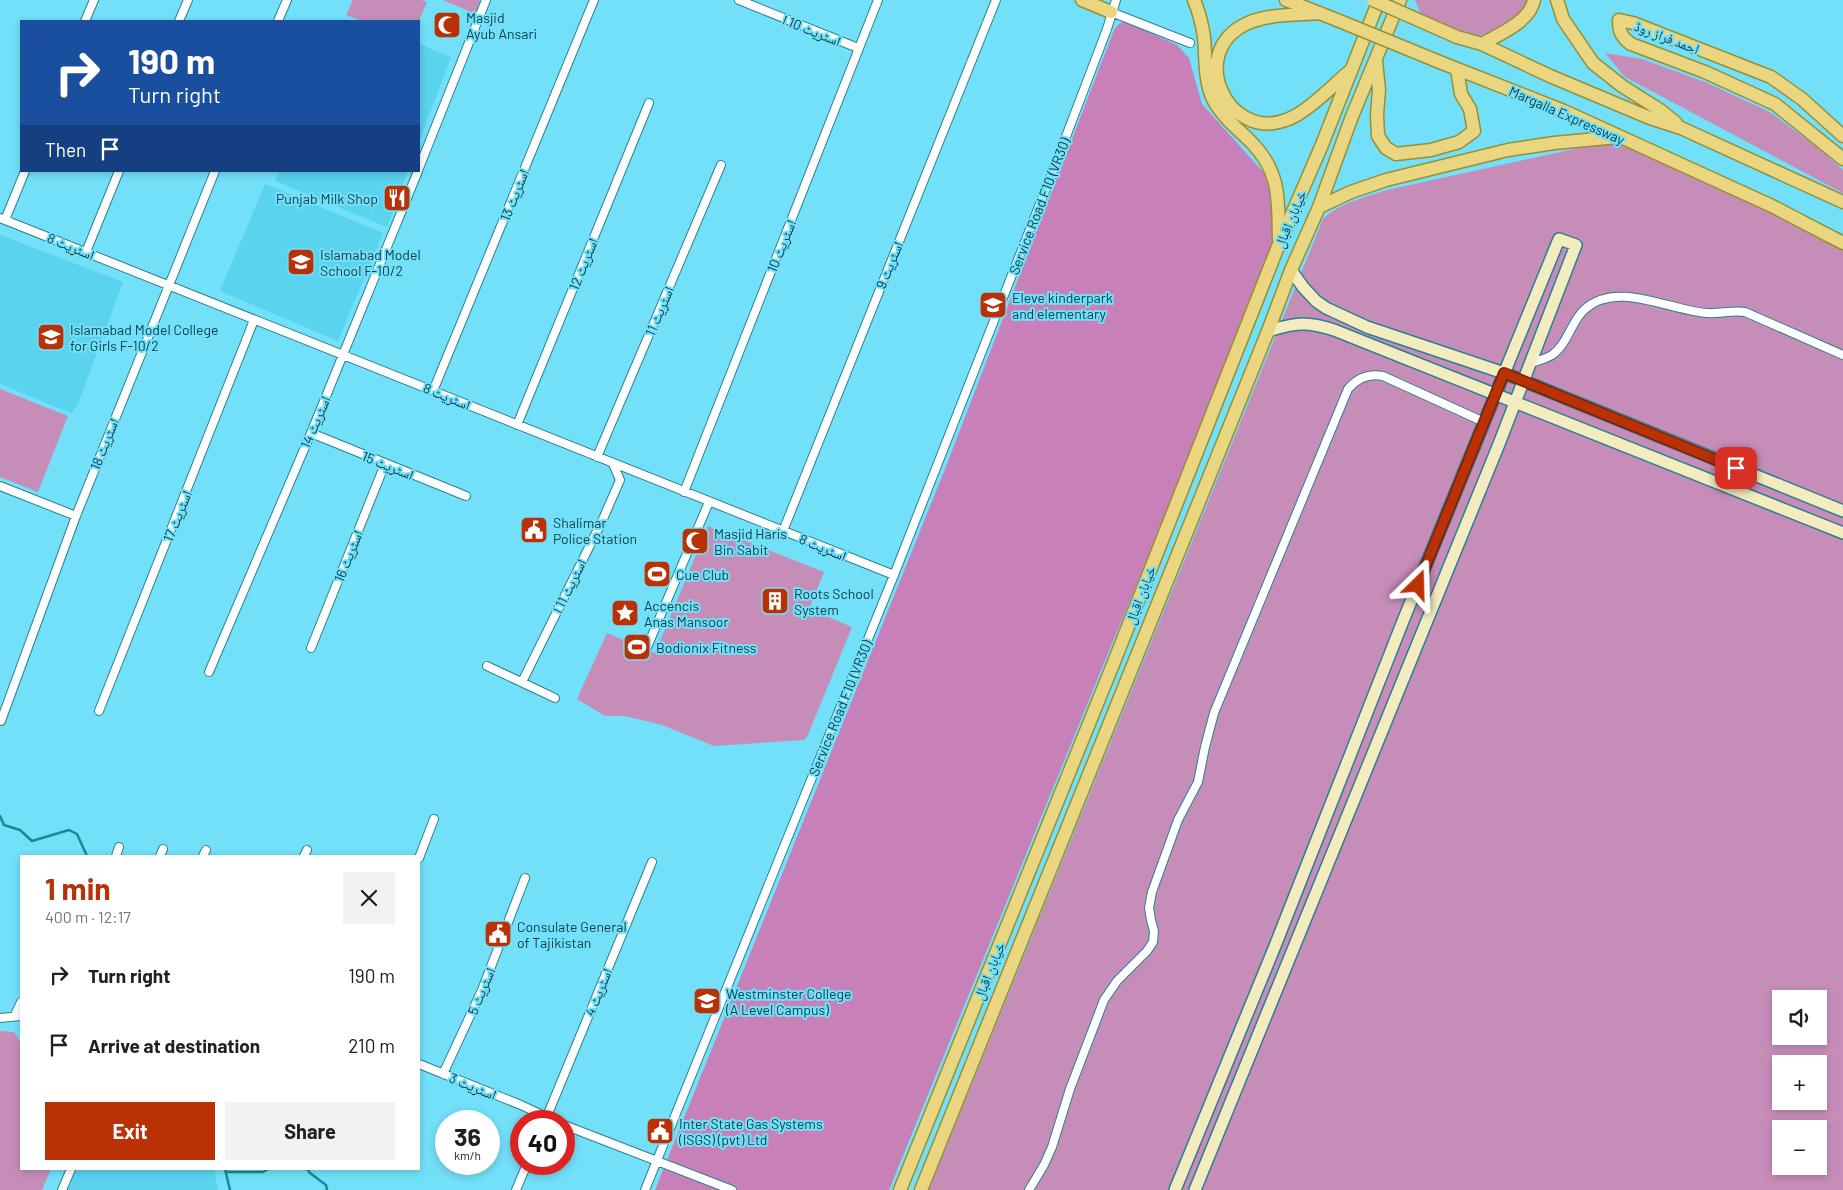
<!DOCTYPE html>
<html lang="en">
<head>
<meta charset="utf-8">
<style>
  body { margin:0; font-family:Barlow,"Noto Naskh Arabic",sans-serif; background:#f2f2f2; color:#202124; height:100vh; display:flex; flex-direction:column; font-size:19px; white-space:nowrap }
  * { box-sizing:border-box; margin:0 }
  p { font-size:16px; color:#757577 }
  .icon { flex:none; width:28px; height:28px; fill:none; stroke:currentColor; stroke-width:2; stroke-linecap:round; stroke-linejoin:round }
  .map { position:relative; flex:1; overflow:hidden }
  .drawer { position:absolute; left:20px; top:855px; width:400px; height:315px; display:flex; flex-direction:column; background:#fff; border-radius:0px; box-shadow:0 2px 8px #0003 }
  .drawer>* { flex:none }
  .guide { position:absolute; left:20px; top:20px; width:400px; height:152px; border-radius:0px; box-shadow:0 2px 8px #0003; background:#1a4fa0; color:#fff; overflow:hidden }
  .buttons { position:absolute; left:1772px; top:990px; display:grid; gap:10px }
  .buttons a { display:grid; place-items:center; width:55px; height:55px; border-radius:0px; background:#fff; box-shadow:0 2px 8px #0003; font-size:25px }
  .speed { position:absolute; left:435px; top:1110px; display:flex; gap:10px; font-size:25px; font-weight:700; text-align:center }
  .speed>* { display:grid; place-content:center; width:65px; height:65px; border-radius:50%; background:#fff; box-shadow:0 2px 8px #0003; line-height:1 }
  .speed small { font-size:12px; font-weight:400 }
  .speed .limit { border:8px solid #d22; background:#fff; color:#111 }
  .pin { position:absolute; display:grid; place-items:center; width:42px; height:42px; color:#fff; margin:-21px; border-radius:10px; box-shadow:0 2px 8px #0006 }
  .me { position:absolute; width:55px; margin:-28px; rotate:22deg; stroke-linejoin:round; filter:drop-shadow(0 0 4px #0008) }
  .turn { display:flex; align-items:center; gap:18px; height:105px; padding:0 25px; font-size:22px }
  .turn .icon { width:65px; height:65px; stroke-width:2.5 }
  .turn b { display:block; font-size:35px; line-height:42px }
  .then { display:flex; align-items:center; height:48px; padding:0 25px; background:#0003; gap:10px; font-size:19px }
  .round { display:grid; place-items:center; flex:none; width:52px; height:52px; border-radius:0px; background:#f2f2f2 }
  .headline { display:flex; align-items:center; justify-content:space-between; height:85px; padding:0 25px }
  h1 { font-size:30px; font-weight:700; line-height:38px; color:#ba3106 }
  .cta { display:flex; gap:10px; margin-top:auto; padding:10px 25px }
  .cta a { flex:1; height:58px; border-radius:0px; background:#ba3106; color:#fff; font-size:20px; font-weight:700; line-height:58px; text-align:center }
  .cta a+a { background:#f2f2f2; color:#202124 }
  ul { padding:0; list-style:none }
  li { display:flex; align-items:center; gap:15px; height:70px; padding:0 25px }
  li div { flex:1 }
  li b { display:block; font-size:19px }
  li em { font-style:normal }
  .map>svg:first-child { display:block }
  .built { fill:#59d3ee }
  .green { fill:#c78db9; fill-rule:evenodd }
  .forest { fill:#c881b8 }
  .lines { fill:none; stroke-linecap:round; stroke-linejoin:round }
  .stream { stroke:#1a879c; stroke-width:2.5 }
  .street-casing { stroke:#298093; stroke-width:10 }
  .secondary-casing { stroke:#298093; stroke-width:14 }
  .primary-casing { stroke:#949036; stroke-width:15 }
  .street { stroke:#fff; stroke-width:8 }
  .secondary { stroke:#f4ebbf; stroke-width:11 }
  .primary { stroke:#ead680; stroke-width:12 }
  .primary-bridge-casing { stroke:#949036; stroke-width:15; stroke-linecap:butt }
  .primary-bridge { stroke:#ead680; stroke-width:12 }
  .route-casing { stroke:#792004; stroke-width:12 }
  .route { stroke:#ba3106; stroke-width:9 }
  .labels { text-anchor:middle; dominant-baseline:central; stroke-width:4; stroke-linejoin:round; paint-order:stroke }
  .poi-label { font-size:14px; fill:#0f404a; stroke:#72e0f9; text-anchor:start }
  .street-label { font-size:14px; fill:#0f404a; stroke:#72e0f9 }
</style>
</head>
<body>
<div class="map">
<svg width="1843" height="1190" viewBox="0 0 1843 1190">
  <rect width="100%" height="100%" fill="#72e0f9"/>
  <path class="built" d="M419,44L451,57L419,142Z
    M279,171H408L387,227L275,181Z
    M265,184L383,233L338,341L220,291Z
    M0,235L123,282L78,404L71,413L0,384Z
    M77,1169H214L218,1190H68Z"/>
  <path class="green" d="M353,0H421L427,2L419,21H363L346,15Z
    M443,0H480L475,14Z
    M1415,0H1528V3L1519,14L1492,31L1478,36L1422,17Z
    M1605,53L1642,59L1705,82L1770,112L1818,148L1843,170V193L1625,77Z
    M1615,140L1723,182L1843,234V1190H929L1323,219C1339,203 1366,197 1387,190ZM1781,999H1819V1036H1781ZM1781,1064H1819V1101H1781ZM1781,1129H1819V1166H1781Z
    M0,389L68,416L38,492L0,477Z
    M708,526L824,572L809,609L852,627L808,735L804,740L714,746L662,725L646,721L624,716H605L577,699L607,633L655,653Z
    M0,1031L14,1032L21,1043V1169H51L42,1190H0Z"/>
  <path class="forest" d="M1126,22L1177,45L1189,58L1202,104L1264,173L1269,188L1279,244L1111,646L889,1190H655L945,469L1114,30L1120,23Z"/>
  <g class="lines">
    <path class="stream" d="M0,816L4,825L20,830L32,841L69,830L77,834L87,856
      M225,1169L230,1190
      M307,1169L310,1173L326,1185L327,1190
      M226,1172H263L268,1169"/>
    <defs>
      <path id="street" d="M739,0L858,48
        M1111,12L1190,43
        M85,21L94,0
        M179,21L188,0
        M278,21L287,0
        M419,168L486,0
        M0,218L894,575
        M5,220L25,171
        M86,252L119,171
        M1530,363C1537,361 1546,359 1552,355C1568,344 1571,321 1585,309C1617,280 1671,311 1707,313C1720,314 1732,310 1745,312L1843,355
        M433,391L594,0
        M517,425L649,103
        M311,433L466,496
        M597,457L721,165
        M0,486L76,516
        M684,492L878,0
        M783,531L996,0
        M311,648L385,464
        M645,652L709,502
        M487,666L555,698
        M209,672L311,433L418,171
        M522,682L603,519L620,480L613,464
        M99,711L254,320
        M1,721L76,516L215,171
        M116,856L119,847
        M160,856L163,849
        M203,856L206,850
        M304,856L307,850
        M419,858L434,819
        M15,1015L21,1002
        M0,1018L21,1016
        M419,1064L521,1105L555,1121
        M443,1074L482,990L525,878
        M545,1121L652,862
        M564,1125L732,1190
        M62,1190L71,1169
        M516,1190L527,1164
        M645,1190L894,575L1054,168L1107,29L1116,0
        M1029,1190L1044,1165L1052,1147L1070,1089L1104,1000L1117,981L1147,951L1153,942L1154,931L1151,920L1149,908L1152,892L1178,820L1198,782L1205,747L1214,713L1348,389C1357,378 1368,373 1383,376L1484,422"/>
      <path id="secondary" d="M1291,270L1303,287L1316,301L1326,308L1367,327L1504,373L1843,511
        M1268,331C1295,323 1306,321 1334,330L1843,533
        M1175,1190L1275,946L1403,621L1559,239L1576,245L1499,444L1195,1190"/>
      <path id="primary" d="M1082,0L1111,12
        M1194,0C1199,12 1202,23 1204,37C1206,57 1204,78 1212,97C1221,116 1237,128 1252,143C1281,173 1278,200 1279,239
        M1286,0L1337,20
        M1557,0L1563,19L1593,63L1622,86L1660,110L1676,123
        M1320,13C1298,15 1267,14 1248,23C1185,51 1227,142 1286,120C1307,113 1333,85 1350,71
        M1457,37L1482,44L1550,76L1650,118L1681,128L1843,202
        M1482,44C1499,34 1530,22 1534,0
        M1376,61L1379,90L1377,114L1378,136L1386,148L1396,154L1431,150L1459,142L1474,131L1470,109L1461,94L1457,69
        M1442,63L1564,111L1772,206L1843,243
        M1843,136L1802,99L1771,77L1633,23L1619,20C1619,31 1621,37 1631,44L1705,72L1775,104L1843,159
        M1319,207L1351,192L1386,180L1508,150L1554,143L1618,137
        M900,1190L1114,662L1279,244L1321,147L1379,0
        M921,1190L1268,331L1291,270L1319,207L1351,119L1400,0"/>
    </defs>
    <use href="#street" class="street-casing"/>
    <use href="#secondary" class="secondary-casing"/>
    <use href="#primary" class="primary-casing"/>
    <use href="#street" class="street"/>
    <use href="#secondary" class="secondary"/>
    <use href="#primary" class="primary"/>
    <defs>
      <path id="primary-bridge" d="M1373,0L1457,37
        M1337,20L1442,63"/>
    </defs>
    <use href="#primary-bridge" class="primary-bridge-casing"/>
    <use href="#primary-bridge" class="primary-bridge"/>
  </g>
  <g class="lines">
    <defs>
      <path id="route" d="M1418,585L1504,373L1736,468"/>
    </defs>
    <use href="#route" class="route-casing"/>
    <use href="#route" class="route"/>
  </g>
  <defs>
    <symbol id="mosque-square" viewBox="-11 -11 22 22"><rect x="-9" y="-9" width="18" height="18" rx="4" fill="#ba3106" stroke="#72e0f9"/><path d="M3.5-4.9A6 6 0 1 0 3.5 4.9A5 5 0 1 1 3.5-4.9Z" fill="#fff"/></symbol>
    <symbol id="restaurant-square" viewBox="-11 -11 22 22"><rect x="-9" y="-9" width="18" height="18" rx="4" fill="#ba3106" stroke="#72e0f9"/><path d="M-5-6h1v4h1v-4h1v4h1v-4h1v5L-1.5 .5V6h-2V.5L-5-1ZM5-6V6H3V1.5H1.5Q1.5-4 5-6Z" fill="#fff"/></symbol>
    <symbol id="school-square" viewBox="-11 -11 22 22"><rect x="-9" y="-9" width="18" height="18" rx="4" fill="#ba3106" stroke="#72e0f9"/><path d="M0-5L7-2L0 1L-7-2ZM-4 1L0 2.5L4 1V4Q0 6-4 4Z" fill="#fff"/></symbol>
    <symbol id="university-square" viewBox="-11 -11 22 22"><rect x="-9" y="-9" width="18" height="18" rx="4" fill="#ba3106" stroke="#72e0f9"/><path d="M0-5L7-2L0 1L-7-2ZM-4 1L0 2.5L4 1V4Q0 6-4 4Z" fill="#fff"/></symbol>
    <symbol id="civic-square" viewBox="-11 -11 22 22"><rect x="-9" y="-9" width="18" height="18" rx="4" fill="#ba3106" stroke="#72e0f9"/><path d="M-.6-6.5H3V-4.5H.6V-3L4-1V1h2V6H-6V1h2V-1L-.6-3ZM-1.2 2.5V6h2.4V2.5Z" fill="#fff"/></symbol>
    <symbol id="stadium-square" viewBox="-11 -11 22 22"><rect x="-9" y="-9" width="18" height="18" rx="4" fill="#ba3106" stroke="#72e0f9"/><path d="M0-5a6.5 5 0 1 0 0 10a6.5 5 0 1 0 0-10ZM-3.5-1.8h7v3.6h-7Z" fill="#fff"/></symbol>
    <symbol id="building-square" viewBox="-11 -11 22 22"><rect x="-9" y="-9" width="18" height="18" rx="4" fill="#ba3106" stroke="#72e0f9"/><path d="M-4-6H4V6H1V3H-1V6H-4ZM-2.5-4.3h1.7v1.8h-1.7ZM.8-4.3h1.7v1.8H.8ZM-2.5-1h1.7V.8h-1.7ZM.8-1h1.7V.8H.8Z" fill="#fff"/></symbol>
    <symbol id="sight-square" viewBox="-11 -11 22 22"><rect x="-9" y="-9" width="18" height="18" rx="4" fill="#ba3106" stroke="#72e0f9"/><path d="M0-6L1.8-2.2L6-1.7L2.9 1.2L3.7 5.4L0 3.3L-3.7 5.4L-2.9 1.2L-6-1.7L-1.8-2.2Z" fill="#fff"/></symbol>
  </defs>
  <g fill-rule="evenodd">
    <use href="#mosque-square" x="431" y="9" width="32" height="32"/>
    <use href="#restaurant-square" x="381" y="182" width="32" height="32"/>
    <use href="#school-square" x="285" y="246" width="32" height="32"/>
    <use href="#school-square" x="977" y="289" width="32" height="32"/>
    <use href="#university-square" x="35" y="321" width="32" height="32"/>
    <use href="#civic-square" x="518" y="514" width="32" height="32"/>
    <use href="#mosque-square" x="679" y="525" width="32" height="32"/>
    <use href="#stadium-square" x="641" y="558" width="32" height="32"/>
    <use href="#building-square" x="759" y="585" width="32" height="32"/>
    <use href="#sight-square" x="609" y="597" width="32" height="32"/>
    <use href="#stadium-square" x="621" y="631" width="32" height="32"/>
    <use href="#civic-square" x="482" y="918" width="32" height="32"/>
    <use href="#university-square" x="691" y="985" width="32" height="32"/>
    <use href="#civic-square" x="644" y="1115" width="32" height="32"/>
  </g>
  <g class="labels">
    <g class="poi-label">
      <text x="466" y="17">Masjid<tspan x="466" dy="16">Ayub Ansari</tspan></text>
      <text x="378" y="198" text-anchor="end">Punjab Milk Shop</text>
      <text x="320" y="254">Islamabad Model<tspan x="320" dy="16">School F-10/2</tspan></text>
      <text x="1012" y="297">Eleve kinderpark<tspan x="1012" dy="16">and elementary</tspan></text>
      <text x="70" y="329">Islamabad Model College<tspan x="70" dy="16">for Girls F-10/2</tspan></text>
      <text x="553" y="522">Shalimar<tspan x="553" dy="16">Police Station</tspan></text>
      <text x="714" y="533">Masjid Haris<tspan x="714" dy="16">Bin Sabit</tspan></text>
      <text x="676" y="574">Cue Club</text>
      <text x="794" y="593">Roots School<tspan x="794" dy="16">System</tspan></text>
      <text x="644" y="605">Accencis<tspan x="644" dy="16">Anas Mansoor</tspan></text>
      <text x="656" y="647">Bodionix Fitness</text>
      <text x="517" y="926">Consulate General<tspan x="517" dy="16">of Tajikistan</tspan></text>
      <text x="726" y="993">Westminster College<tspan x="726" dy="16">(A Level Campus)</tspan></text>
      <text x="679" y="1123">Inter State Gas Systems<tspan x="679" dy="16">(ISGS) (pvt) Ltd</tspan></text>
    </g>
    <g class="street-label">
      <text transform="translate(812 30) rotate(22)">اسٹریٹ 10 ا</text>
      <text transform="translate(1667 37) rotate(21)">احمد فراز روڈ</text>
      <text transform="translate(1567 115) rotate(24)">Margalla Expressway</text>
      <text transform="translate(514 195) rotate(-68)">اسٹریٹ 13</text>
      <text transform="translate(1039 206) rotate(-69)">Service Road F10 (VR30)</text>
      <text transform="translate(1290 219) rotate(-67)">خیابان اقبال</text>
      <text transform="translate(71 246) rotate(22)">اسٹریٹ 8</text>
      <text transform="translate(781 246) rotate(-68)">اسٹریٹ 10</text>
      <text transform="translate(583 264) rotate(-68)">اسٹریٹ 12</text>
      <text transform="translate(889 265) rotate(-68)">اسٹریٹ 9</text>
      <text transform="translate(659 311) rotate(-67)">اسٹریٹ 11</text>
      <text transform="translate(447 396) rotate(22)">اسٹریٹ 8</text>
      <text transform="translate(315 422) rotate(-67)">اسٹریٹ 14</text>
      <text transform="translate(104 444) rotate(-68)">اسٹریٹ 18</text>
      <text transform="translate(388 465) rotate(22)">اسٹریٹ 15</text>
      <text transform="translate(177 516) rotate(-68)">اسٹریٹ 17</text>
      <text transform="translate(823 547) rotate(22)">اسٹریٹ 8</text>
      <text transform="translate(348 556) rotate(-68)">اسٹریٹ 16</text>
      <text transform="translate(569 586) rotate(-64)">اسٹریٹ 11 ا</text>
      <text transform="translate(1140 595) rotate(-69)">خیابان اقبال</text>
      <text transform="translate(840 708) rotate(-68)">Service Road F10 (VR30)</text>
      <text transform="translate(989 971) rotate(-68)">خیابان اقبال</text>
      <text transform="translate(481 991) rotate(-67)">اسٹریٹ 5</text>
      <text transform="translate(598 992) rotate(-68)">اسٹریٹ 4</text>
      <text transform="translate(473 1086) rotate(22)">اسٹریٹ 3</text>
    </g>
  </g>
</svg>
<div class="buttons">
<a><svg class="icon" aria-label="sound" viewBox="0 0 24 24"><path d="M4 9h4l5-4v14l-5-4H4zM17 9q2 3 0 6"/></svg></a>
<a>+</a>
<a>−</a>
</div>
<div class="speed"><div>36<small>km/h</small></div><div class="limit">40</div></div>
<div class="pin" style="left:1736px;top:468px;background:#d93025"><svg class="icon" aria-label="arrive" viewBox="0 0 24 24"><path d="M6 21V4h12l-3 4 3 4H6"/></svg></div>
<svg class="me" style="left:1418px;top:585px" viewBox="-20 -20 40 40"><path d="M0-17L14 15 0 8-14 15z" fill="#ba3106" stroke="#fff" stroke-width="4"/></svg>
<div class="guide">
<div class="turn"><svg class="icon" aria-label="right" viewBox="0 0 24 24"><path d="M7 20v-9h11M14 6l5 5-5 5"/></svg><div><b>190 m</b>Turn right</div></div>
<div class="then">Then<svg class="icon" aria-label="arrive" viewBox="0 0 24 24"><path d="M6 21V4h12l-3 4 3 4H6"/></svg></div>
</div>
<section class="drawer">
<div class="headline"><div><h1>1 min</h1><p>400 m · 12:17</p></div><a class="round"><svg class="icon" aria-label="close" viewBox="0 0 24 24"><path d="M6 6l12 12M18 6L6 18"/></svg></a></div>
<ul>
<li><svg class="icon" aria-label="right" viewBox="0 0 24 24"><path d="M7 20v-9h11M14 6l5 5-5 5"/></svg><div><b>Turn right</b></div><em>190 m</em></li>
<li><svg class="icon" aria-label="arrive" viewBox="0 0 24 24"><path d="M6 21V4h12l-3 4 3 4H6"/></svg><div><b>Arrive at destination</b></div><em>210 m</em></li>
</ul>
<div class="cta"><a>Exit</a><a>Share</a></div>
</section>
</div>
</body>
</html>
